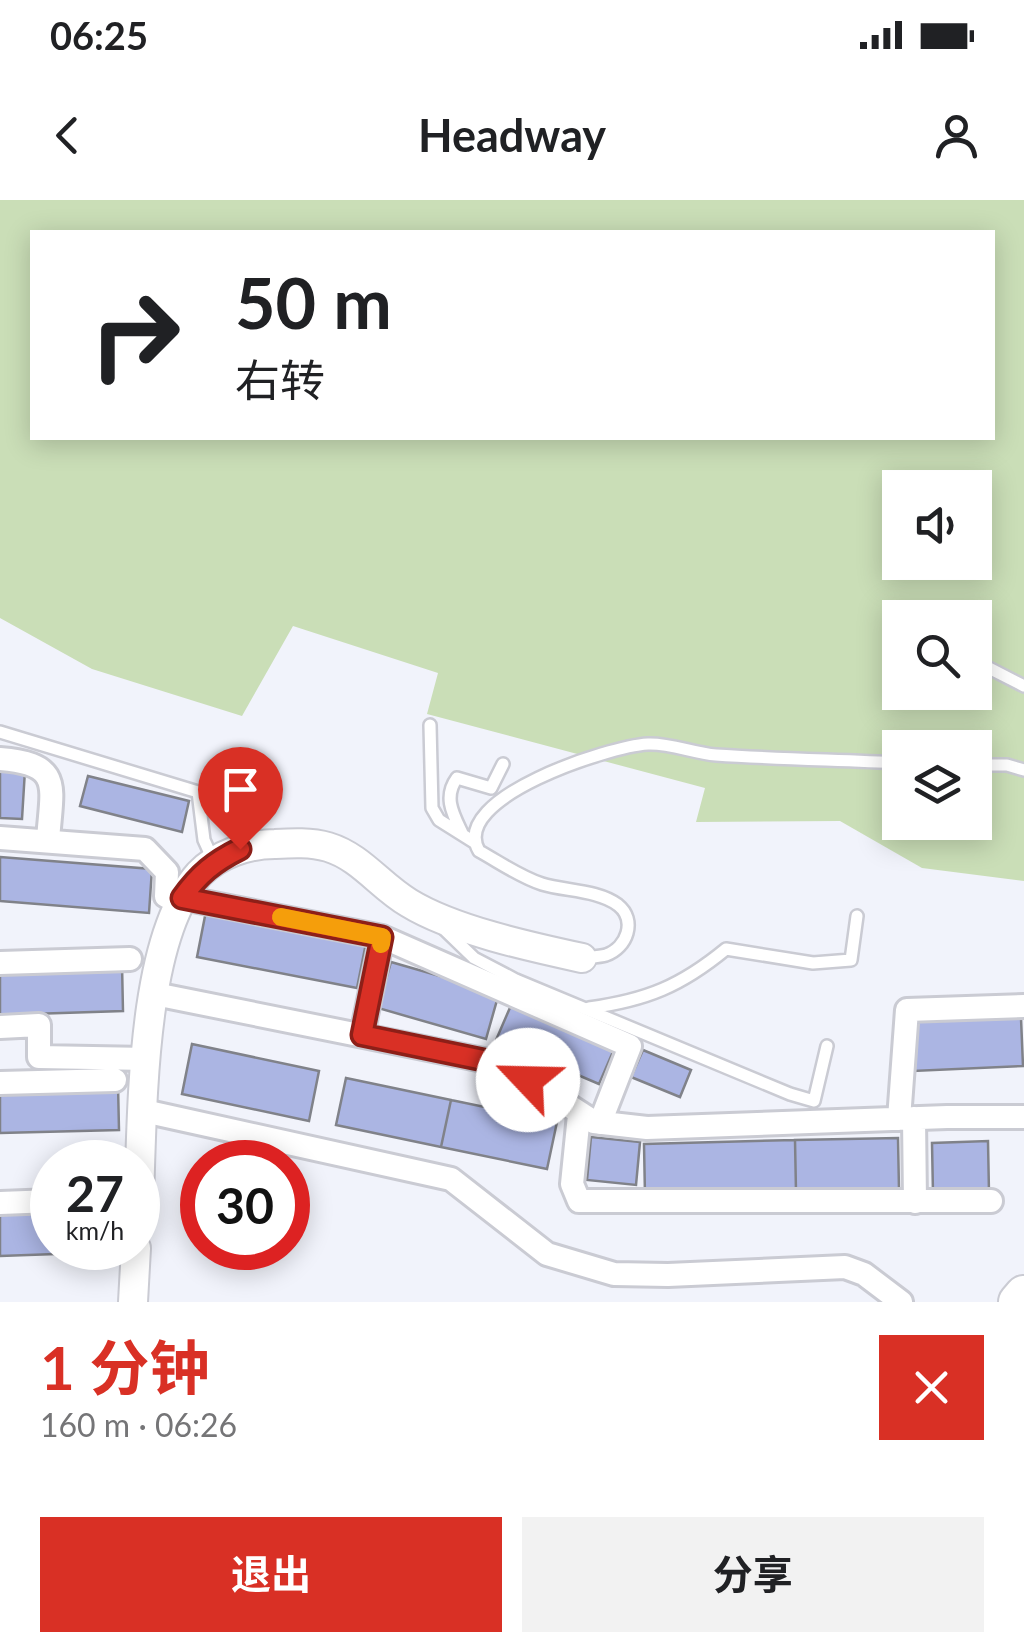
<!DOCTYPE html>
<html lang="zh">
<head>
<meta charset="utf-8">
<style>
  body { margin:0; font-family:Lato,"Noto Sans SC",sans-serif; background:#f2f2f2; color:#202124; height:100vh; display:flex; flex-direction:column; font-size:38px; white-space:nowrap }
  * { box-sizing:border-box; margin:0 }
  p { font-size:32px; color:#757577 }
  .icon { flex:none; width:55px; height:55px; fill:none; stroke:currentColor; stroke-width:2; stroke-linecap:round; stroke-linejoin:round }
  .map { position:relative; height:1102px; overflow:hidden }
  .sheet { display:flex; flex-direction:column; background:#fff; flex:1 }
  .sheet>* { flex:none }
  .banner { position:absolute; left:30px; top:30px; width:965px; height:210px; border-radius:0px; box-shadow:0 5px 25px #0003; background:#fff; color:#202124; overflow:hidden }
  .controls { position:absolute; left:882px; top:270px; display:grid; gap:20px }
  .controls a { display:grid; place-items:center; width:110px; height:110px; border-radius:0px; background:#fff; box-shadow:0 5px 25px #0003; font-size:50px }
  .speed { position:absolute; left:30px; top:940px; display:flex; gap:20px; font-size:50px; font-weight:700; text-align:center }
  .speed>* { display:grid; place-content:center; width:130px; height:130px; border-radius:50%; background:#fff; box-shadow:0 5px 25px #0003; line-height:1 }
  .speed small { font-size:25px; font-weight:400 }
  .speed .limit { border:15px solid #d22; background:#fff; color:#111 }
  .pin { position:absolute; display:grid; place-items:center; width:85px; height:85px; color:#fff; margin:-102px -42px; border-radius:50% 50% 50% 0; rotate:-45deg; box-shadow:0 0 10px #0007 }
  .pin .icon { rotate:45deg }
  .me { position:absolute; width:110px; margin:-55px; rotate:294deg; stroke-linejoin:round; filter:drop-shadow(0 0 8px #0008) }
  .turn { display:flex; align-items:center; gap:35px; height:210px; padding:0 40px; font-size:45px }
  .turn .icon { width:130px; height:130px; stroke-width:2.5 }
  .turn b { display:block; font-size:70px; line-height:85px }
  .round { display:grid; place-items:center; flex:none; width:105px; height:105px; border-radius:0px; background:#f2f2f2 }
  .summary { display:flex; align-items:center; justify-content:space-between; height:170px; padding:0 40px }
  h1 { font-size:60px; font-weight:700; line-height:75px; color:#d93025 }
  .cta { display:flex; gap:20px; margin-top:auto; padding:20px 40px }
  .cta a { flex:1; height:115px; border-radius:0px; background:#d93025; color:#fff; font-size:40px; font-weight:700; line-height:115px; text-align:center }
  .cta a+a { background:#f2f2f2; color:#202124 }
  .status { display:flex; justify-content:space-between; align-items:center; height:70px; padding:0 50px; background:#fff; direction:ltr }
  .status svg { height:28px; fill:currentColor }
  header { display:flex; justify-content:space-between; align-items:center; height:130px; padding:0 40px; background:#fff; font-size:45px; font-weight:700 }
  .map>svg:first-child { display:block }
  .green { fill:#cadeb7; fill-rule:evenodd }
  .building { fill:#abb5e3; stroke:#808289; stroke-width:2.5 }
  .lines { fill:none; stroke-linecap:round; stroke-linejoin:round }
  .service-casing { stroke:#cacbd3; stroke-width:16 }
  .minor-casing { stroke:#cacbd3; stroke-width:28 }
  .tertiary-casing { stroke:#cacbd3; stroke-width:32 }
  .trunk-casing { stroke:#cacbd3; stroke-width:42 }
  .service { stroke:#fff; stroke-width:11 }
  .minor { stroke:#fff; stroke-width:22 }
  .tertiary { stroke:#fff; stroke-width:28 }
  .trunk { stroke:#fff; stroke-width:38 }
  .route-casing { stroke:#8d1f18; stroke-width:25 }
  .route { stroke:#d93025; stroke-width:18 }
  .slow { stroke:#f59e0b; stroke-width:18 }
</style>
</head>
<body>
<div class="status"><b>06:25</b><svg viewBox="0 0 49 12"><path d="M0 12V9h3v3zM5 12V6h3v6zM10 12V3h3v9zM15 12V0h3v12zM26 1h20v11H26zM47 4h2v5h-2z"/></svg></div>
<header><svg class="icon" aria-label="back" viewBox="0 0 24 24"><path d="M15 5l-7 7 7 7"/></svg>Headway<svg class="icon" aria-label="person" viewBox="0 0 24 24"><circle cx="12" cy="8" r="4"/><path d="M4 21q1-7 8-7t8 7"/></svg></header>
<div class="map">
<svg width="1024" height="1102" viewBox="0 0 1024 1102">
  <rect width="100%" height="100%" fill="#f1f3fb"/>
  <path class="green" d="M0,0H1024V681L922,668L840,621L696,622L705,588L427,514L438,473L293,426L242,516L92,469L0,418ZM32,32H992V238H32ZM900,288H975V362H900ZM900,418H975V492H900ZM900,548H975V622H900Z"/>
  <path class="building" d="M0,568L25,570L22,619L0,618Z
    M88,576L189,601L182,632L80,606Z
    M0,657L152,669L149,713L0,701Z
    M206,711L366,743L357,788L197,757Z
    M391,762L499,793L486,839L378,808Z
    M122,764L123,811L0,815V767Z
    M512,803L615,847L599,884L496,840Z
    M1021,818L1023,866L913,871L911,822Z
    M192,844L319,871L309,921L182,894Z
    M643,850L691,870L680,897L631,877Z
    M346,878L451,900L441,947L336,925Z
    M118,884L119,930L0,933V887Z
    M451,900L557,922L547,969L441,947Z
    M591,937L640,942L636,985L587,980Z
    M898,938L899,990L796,992L795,940Z
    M795,940L796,992L645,996L644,944Z
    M988,941L989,993L933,994L932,943Z
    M52,1009V1048H112V1052L0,1056V1011Z"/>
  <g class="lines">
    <defs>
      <path id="service" d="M985,466L1024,486
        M430,525L432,608L439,620L474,642
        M0,532L198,592L204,640L214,662
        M975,565H1007L1024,570
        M462,633C453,614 443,597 457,578L491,588L503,564
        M444,729L474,758L516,780L790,894L814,901L827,846
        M582,758C590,757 599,757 606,755C627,748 637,720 618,705C598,690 565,691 542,684C520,677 499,662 479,651C448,598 610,546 648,544C670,543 693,553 716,555C777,559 839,560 900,563
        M589,808C647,800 681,786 726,749L813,763L851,760L857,716"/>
      <path id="minor" d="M0,559C65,564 51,588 48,641
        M0,638L145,649L167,672L166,696L181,704
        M183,698L382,737L630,846L600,923
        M0,763L130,759
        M155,794L493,862L517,872L594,922L647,928L947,917H1024
        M0,827L39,825V857L147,859
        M362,835L382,737
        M0,883L115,880
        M144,911L451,979L547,1054L614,1074L668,1075L845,1067L864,1074L901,1102
        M579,915L572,984L579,1001H991
        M914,918L915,1002
        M899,919L907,810L1024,806
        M0,1003L52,1001"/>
      <path id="tertiary" d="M138,1022C143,931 137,743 199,674C218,654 248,644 275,644C292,643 311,642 328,647C361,657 380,686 409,703C453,730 531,747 582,758
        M133,1102L136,1048"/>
      <path id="trunk" d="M1018,1102L1024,1095"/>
    </defs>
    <use href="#service" class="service-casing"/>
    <use href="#minor" class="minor-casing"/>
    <use href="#tertiary" class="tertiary-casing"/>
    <use href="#trunk" class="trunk-casing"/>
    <use href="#service" class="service"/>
    <use href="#minor" class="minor"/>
    <use href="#tertiary" class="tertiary"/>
    <use href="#trunk" class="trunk"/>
  </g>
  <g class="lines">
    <defs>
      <path id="route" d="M240,649C214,662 199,674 182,698L382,737L362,835L493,862L528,880"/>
    </defs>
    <use href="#route" class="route-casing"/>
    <use href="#route" class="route"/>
    <path class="slow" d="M281,717L382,737L381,744"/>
  </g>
</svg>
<div class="controls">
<a><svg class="icon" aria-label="sound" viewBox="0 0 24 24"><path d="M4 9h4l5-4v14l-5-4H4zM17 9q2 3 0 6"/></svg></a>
<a><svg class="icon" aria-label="search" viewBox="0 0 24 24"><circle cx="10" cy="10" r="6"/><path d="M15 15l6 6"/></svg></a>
<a><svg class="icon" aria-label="layers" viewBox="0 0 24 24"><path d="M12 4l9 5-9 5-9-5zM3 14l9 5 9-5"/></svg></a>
</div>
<div class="speed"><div>27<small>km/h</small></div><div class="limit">30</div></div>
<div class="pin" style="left:240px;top:649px;background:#d93025"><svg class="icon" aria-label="arrive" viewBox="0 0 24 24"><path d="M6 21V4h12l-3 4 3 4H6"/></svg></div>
<svg class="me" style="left:528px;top:880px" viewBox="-20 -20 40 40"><circle r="19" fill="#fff"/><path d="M0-13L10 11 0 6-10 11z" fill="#d93025"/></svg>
<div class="banner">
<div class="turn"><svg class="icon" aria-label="right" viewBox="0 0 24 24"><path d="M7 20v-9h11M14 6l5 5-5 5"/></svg><div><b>50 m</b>右转</div></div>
</div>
</div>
<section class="sheet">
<div class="summary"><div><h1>1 分钟</h1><p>160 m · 06:26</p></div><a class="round" style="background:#d93025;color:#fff"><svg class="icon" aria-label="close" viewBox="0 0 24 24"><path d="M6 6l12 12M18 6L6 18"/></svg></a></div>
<div class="cta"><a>退出</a><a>分享</a></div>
</section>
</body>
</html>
